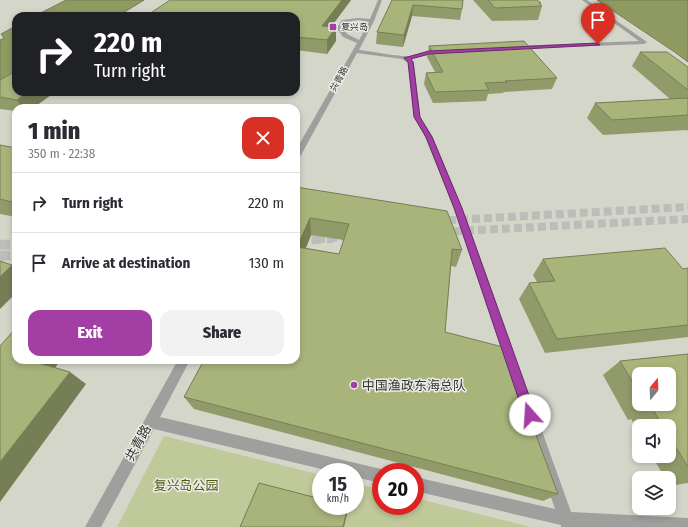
<!DOCTYPE html>
<html lang="en">
<head>
<meta charset="utf-8">
<style>
  body { margin:0; font-family:"Fira Sans Condensed","Noto Sans SC",sans-serif; background:#f2f2f3; color:#2b2b33; height:100vh; display:flex; flex-direction:column; font-size:15px; white-space:nowrap }
  * { box-sizing:border-box; margin:0 }
  p { font-size:13px; color:#7c7c81 }
  .icon { flex:none; width:22px; height:22px; fill:none; stroke:currentColor; stroke-width:2; stroke-linecap:round; stroke-linejoin:round }
  .map { position:relative; flex:1; overflow:hidden }
  .side { position:absolute; left:12px; top:104px; width:288px; height:260px; display:flex; flex-direction:column; background:#fff; border-radius:12px; box-shadow:0 2px 6px #0003 }
  .side>* { flex:none }
  .banner { position:absolute; left:12px; top:12px; width:288px; height:84px; border-radius:12px; box-shadow:0 2px 6px #0003; background:#202124; color:#fff; overflow:hidden }
  .needle { width:26px; rotate:19deg }
  .fabs { position:absolute; left:632px; top:367px; display:grid; gap:8px }
  .fabs a { display:grid; place-items:center; width:44px; height:44px; border-radius:8px; background:#fff; box-shadow:0 2px 6px #0003; font-size:20px }
  .speed { position:absolute; left:312px; top:463px; display:flex; gap:8px; font-size:20px; font-weight:700; text-align:center }
  .speed>* { display:grid; place-content:center; width:52px; height:52px; border-radius:50%; background:#fff; box-shadow:0 2px 6px #0003; line-height:1 }
  .speed small { font-size:10px; font-weight:400 }
  .speed .limit { border:6px solid #d22; background:#fff; color:#111 }
  .pin { position:absolute; display:grid; place-items:center; width:34px; height:34px; color:#fff; margin:-41px -17px; border-radius:50% 50% 50% 0; rotate:-45deg; box-shadow:0 0 4px #0007 }
  .pin .icon { rotate:45deg }
  .me { position:absolute; width:44px; margin:-22px; rotate:341deg; stroke-linejoin:round; filter:drop-shadow(0 0 3px #0008) }
  .turn { display:flex; align-items:center; gap:14px; height:84px; padding:0 16px; font-size:18px }
  .turn .icon { width:52px; height:52px; stroke-width:2.5 }
  .turn b { display:block; font-size:28px; line-height:34px }
  .round { display:grid; place-items:center; flex:none; width:42px; height:42px; border-radius:12px; background:#f2f2f3 }
  .summary { display:flex; align-items:center; justify-content:space-between; height:68px; padding:0 16px }
  h1 { font-size:24px; font-weight:800; line-height:30px }
  .action { display:flex; gap:8px; margin-top:auto; padding:8px 16px }
  .action a { flex:1; height:46px; border-radius:12px; background:#a33fa4; color:#fff; font-size:16px; font-weight:800; line-height:46px; text-align:center }
  .action a+a { background:#f2f2f3; color:#2b2b33 }
  ul { padding:0; list-style:none }
  li { display:flex; align-items:center; gap:12px; height:60px; padding:0 16px; border-top:1px solid #e1e1e2 }
  li div { flex:1 }
  li b { display:block; font-size:15px }
  li em { font-style:normal }
  .map>svg:first-child { display:block }
  .built { fill:#d3d6c9; fill-rule:evenodd }
  .green { fill:#bfc99a }
  .water { fill:#909b62; stroke:#747c54 }
  .lines { fill:none; stroke-linecap:round; stroke-linejoin:round }
  .major-tunnel-far1 { stroke:#bcbdb9; stroke-width:8; stroke-dasharray:8 4; stroke-linecap:butt }
  .major-tunnel { stroke:#bcbdb9; stroke-width:10; stroke-dasharray:10 5.5; stroke-linecap:butt }
  .minor { fill:#9f9f9d; fill-rule:evenodd }
  .wall { fill:#919b6a; fill-rule:evenodd }
  .shaded-wall { fill:#767e56 }
  .building { fill:#a9b47b; stroke:#767e56; fill-rule:evenodd }
  .route { fill:#a33fa4; stroke:#6a296b }
  .poi-dot { fill:#a33fa4; stroke:#ebede7; stroke-width:1.5 }
  .labels { text-anchor:middle; dominant-baseline:central; stroke-width:3; stroke-linejoin:round; paint-order:stroke }
  .far-poi-label { font-size:9px; fill:#343533; stroke:#ebede7; text-anchor:start }
  .far-street-label { font-size:9px; fill:#343533; stroke:#ebede7 }
  .near-poi-label { font-size:13px; fill:#343533; stroke:#ebede7; text-anchor:start }
  .near-street-label { font-size:13px; fill:#343533; stroke:#ebede7 }
  .near-park-label { font-size:13px; fill:#4f5918; stroke:#ebede7 }
</style>
</head>
<body>
<div class="map">
<svg width="688" height="527" viewBox="0 0 688 527">
  <rect width="100%" height="100%" fill="#dedfda"/>
  <path class="built" d="M0,0H66L35,16H16V26L2,34L4,38L0,40Z
    M144,0H597L688,62V527H0V88L16,92H296V16H118ZM16,108H296V360H16ZM639,374H669V404H639ZM639,426H669V456H639ZM321,472H355V506H321ZM381,472H415V506H381ZM639,478H669V508H639Z"/>
  <path class="green" d="M164,436L321,475V506H355V483L381,490V506H415V498L531,527H117Z"/>
  <path class="water" d="M66,0H144L118,16H35Z
    M597,0H688V62L676,53Z
    M16,26V79L0,88V40L4,38L1,34Z"/>
  <g class="lines">
    <path class="major-tunnel-far1" d="M436,221L688,207
      M442,232L688,219
      M317,239L344,237"/>
    <path class="major-tunnel" d="M296,240L333,238
      M0,245L16,244
      M0,256L16,255"/>
    <path class="minor" d="M378,0H382L374,21L359,50C370,51 400,57 409,56C418,54 435,47 443,52L410,59L414,62L420,117L433,137L462,208L571,512L688,518V527H561V525L415,491V477L555,509L454,208L425,137L414,117L408,63L402,59L357,53L300,157L296,159V150L357,43L343,37L337,28L342,20L358,18L370,19ZM358,20L369,22L359,40L347,34L343,28L346,22Z
      M582,0H587L647,42L644,44L514,49L513,48L516,46L639,41Z
      M178,360H190L160,417L381,469L387,472H381V483L355,477V472H334L154,429L101,527H85Z"/>
  </g>
  <path class="wall" d="M170,0H351L331,27H336V41L327,54L296,50V16Z
    M392,0L462,9L460,20L412,16L403,47L376,44L377,32Z
    M473,0H537L541,3L540,4L542,6L538,20L492,21Z
    M429,46L557,78L552,89L504,92L503,93L488,94L486,101L433,103L424,84L426,73L435,72L427,57Z
    M640,52L688,67V131L687,130L603,135L587,118L595,103L670,99L632,66Z
    M0,80L16,92H55L33,108H16V111L0,109Z
    M0,145L16,148V217L0,214Z
    M296,187L462,250L456,267L451,266L445,332L558,494L543,501L194,409L184,397ZM311,235L344,240L339,254L306,248Z
    M543,259L683,269L688,268V337L545,353L519,299L529,283L537,282L533,275Z
    M688,354V483L669,486V478H665L652,456H669V426H639V433L631,419L628,420L603,375L620,361ZM639,374L669,404H639Z"/>
  <path class="shaded-wall" d="M342,0H351L322,39V26Z
    M413,5L412,16L403,47L404,35Z
    M336,27V41L327,54V40Z
    M28,92H55L33,108H22L17,100Z
    M310,218L311,235L300,263L297,247Z
    M12,265L16,268V293L0,309V277Z
    M33,360H61L50,374L32,361Z
    M70,372L86,384L0,502V462Z
    M348,506V510L344,527H343Z"/>
  <path class="building" d="M170,0H342L322,26L336,27L327,40L296,37V16H146Z
    M392,0H463L462,9L413,5L404,35L377,32Z
    M488,0H537L541,3H539L542,6L495,8Z
    M524,41L557,78L505,81L507,82L485,83L489,90L435,92L426,73L443,72L429,46Z
    M640,52H667L688,67V90Z
    M16,71V92H28L17,100L0,97V80Z
    M688,98V115L612,120L595,103Z
    M0,145L16,148V203L0,199Z
    M296,187L447,211L462,250L452,249L445,332L503,347L558,494L184,397L204,360H296ZM310,218L349,224L339,254L297,247Z
    M665,248L683,269L688,268V325L557,339L529,283L555,281L543,259Z
    M0,261L12,265L0,277Z
    M16,328V360H33L32,361L70,372L0,462V346Z
    M688,354V467L669,436V426H663L652,408H648L646,404H669V374H639V393L620,361Z
    M259,483L321,499V506H348L343,527H240Z"/>
  <path class="route" d="M598,43L600,45L429,54L411,59L413,62L420,117L432,137L462,208L536,415L535,420L530,421L526,420L524,415L454,208L426,137L414,117L408,62L404,58L429,51Z"/>
  <g class="poi-dot">
    <rect x="329" y="23" width="8" height="8" rx="2"/>
    <circle cx="354" cy="385" r="4"/>
  </g>
  <g class="labels">
    <g class="far-poi-label">
      <text x="341" y="27">复兴岛</text>
    </g>
    <g class="far-street-label">
      <text transform="translate(339 79) rotate(-61)">共青路</text>
    </g>
    <g class="near-poi-label">
      <text x="362" y="385">中国渔政东海总队</text>
    </g>
    <g class="near-street-label">
      <text transform="translate(138 443) rotate(-61)">共青路</text>
    </g>
    <g class="near-park-label">
      <text x="186" y="485">复兴岛公园</text>
    </g>
  </g>
</svg>
<div class="fabs">
<a><svg class="needle" viewBox="-14 -14 28 28"><path d="M0-13l5 13h-10z" fill="#e53935"/><path d="M0 13l5-13h-10z" fill="#7c7c81"/></svg></a>
<a><svg class="icon" aria-label="sound" viewBox="0 0 24 24"><path d="M4 9h4l5-4v14l-5-4H4zM17 9q2 3 0 6"/></svg></a>
<a><svg class="icon" aria-label="layers" viewBox="0 0 24 24"><path d="M12 4l9 5-9 5-9-5zM3 14l9 5 9-5"/></svg></a>
</div>
<div class="speed"><div>15<small>km/h</small></div><div class="limit">20</div></div>
<div class="pin" style="left:598px;top:44px;background:#d93025"><svg class="icon" aria-label="arrive" viewBox="0 0 24 24"><path d="M6 21V4h12l-3 4 3 4H6"/></svg></div>
<svg class="me" style="left:530px;top:415px" viewBox="-20 -20 40 40"><circle r="19" fill="#fff"/><path d="M0-13L10 11 0 6-10 11z" fill="#a33fa4"/></svg>
<div class="banner">
<div class="turn"><svg class="icon" aria-label="right" viewBox="0 0 24 24"><path d="M7 20v-9h11M14 6l5 5-5 5"/></svg><div><b>220 m</b>Turn right</div></div>
</div>
<section class="side">
<div class="summary"><div><h1>1 min</h1><p>350 m · 22:38</p></div><a class="round" style="background:#d93025;color:#fff"><svg class="icon" aria-label="close" viewBox="0 0 24 24"><path d="M6 6l12 12M18 6L6 18"/></svg></a></div>
<ul>
<li><svg class="icon" aria-label="right" viewBox="0 0 24 24"><path d="M7 20v-9h11M14 6l5 5-5 5"/></svg><div><b>Turn right</b></div><em>220 m</em></li>
<li><svg class="icon" aria-label="arrive" viewBox="0 0 24 24"><path d="M6 21V4h12l-3 4 3 4H6"/></svg><div><b>Arrive at destination</b></div><em>130 m</em></li>
</ul>
<div class="action"><a>Exit</a><a>Share</a></div>
</section>
</div>
</body>
</html>
